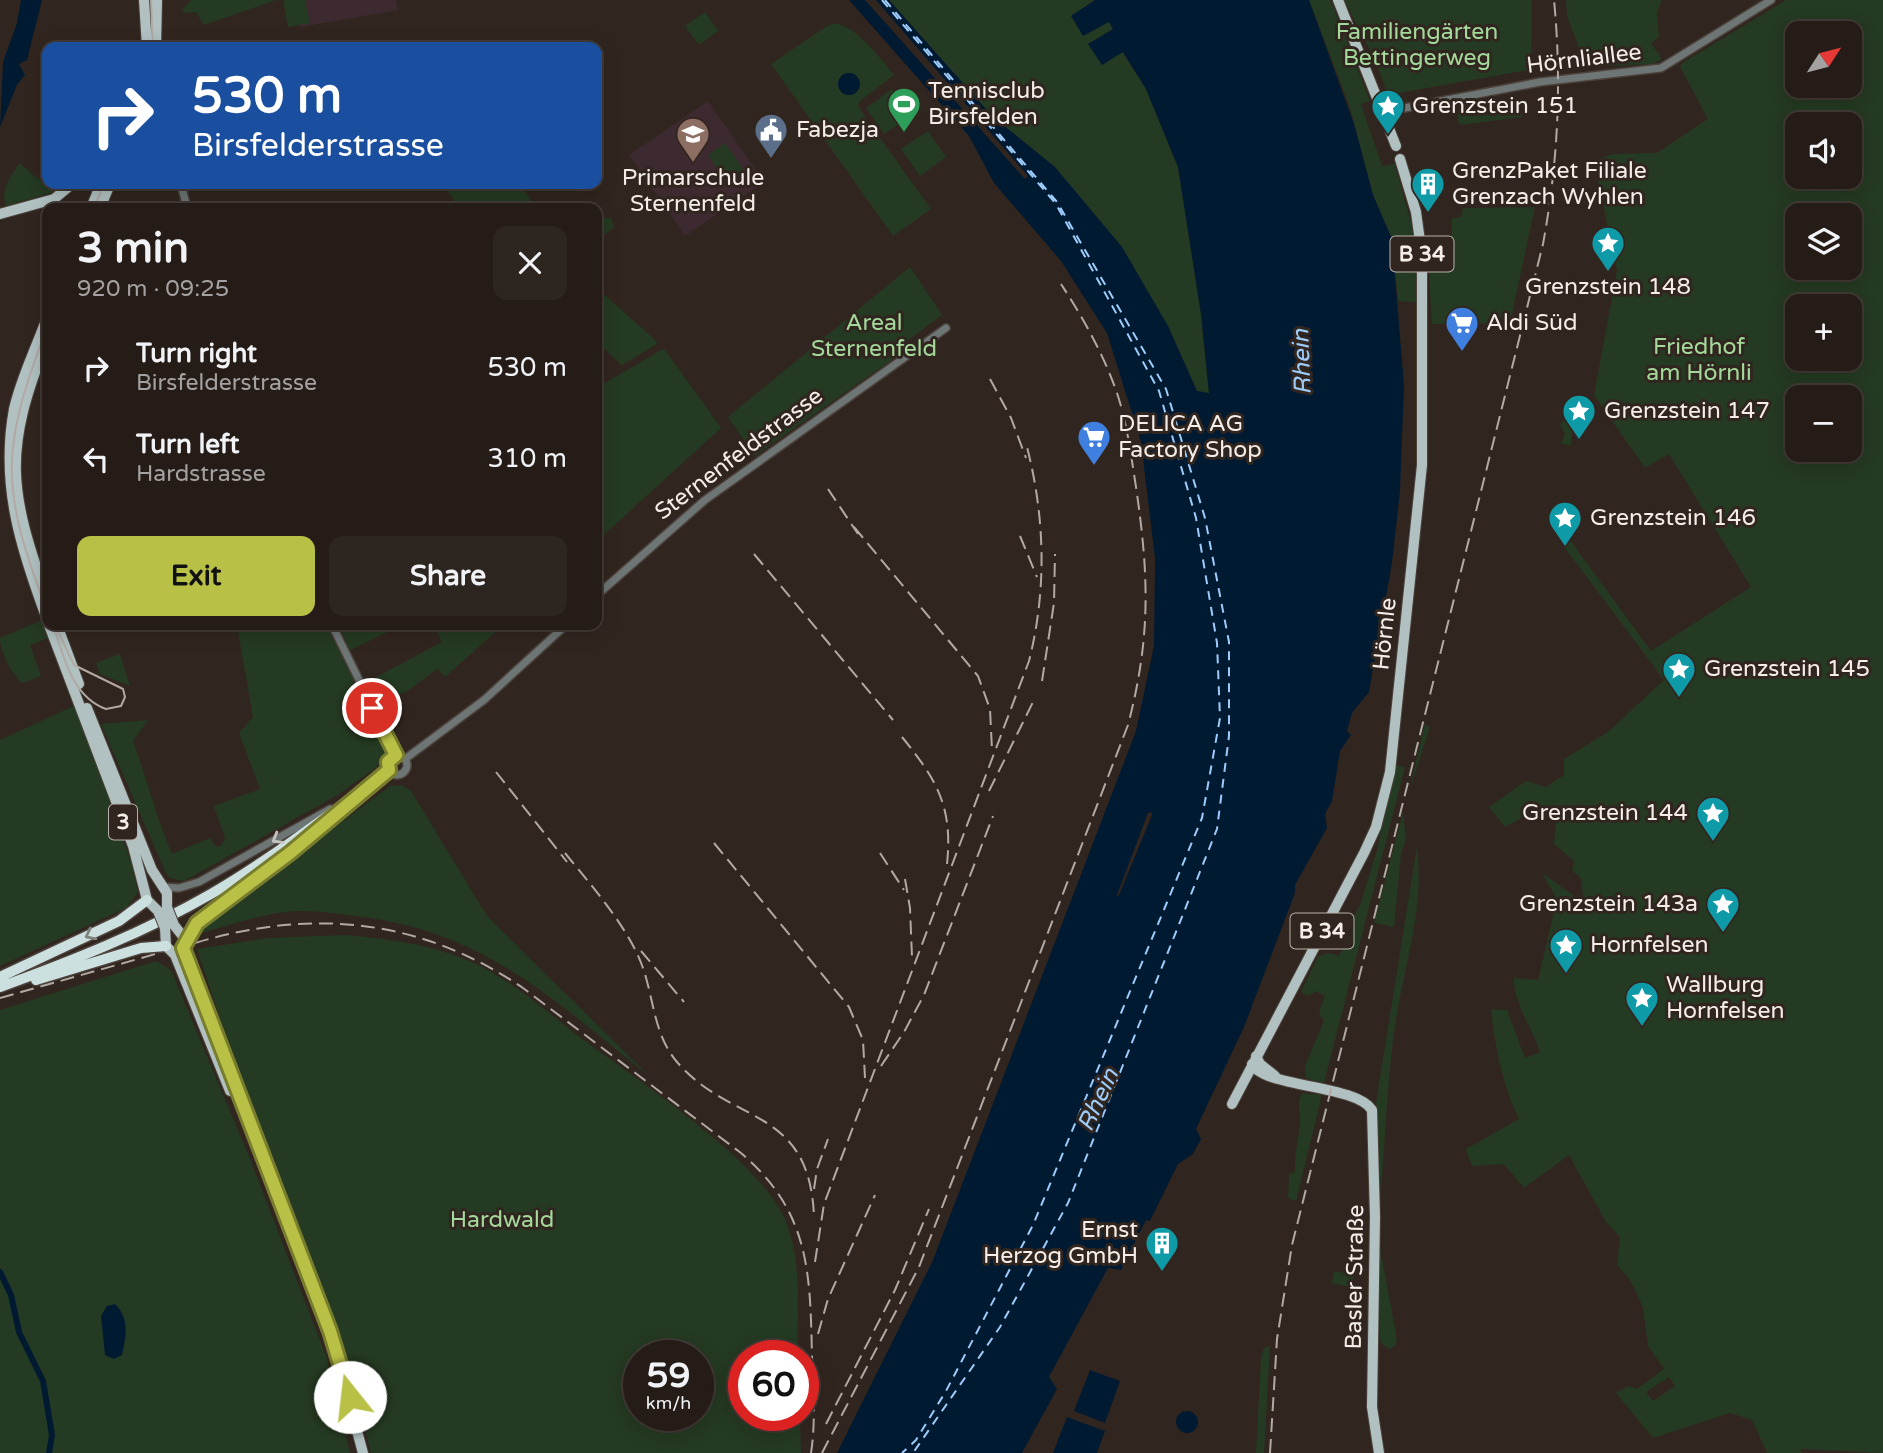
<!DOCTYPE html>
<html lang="en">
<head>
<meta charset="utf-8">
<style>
  body { margin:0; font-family:"Varela Round",sans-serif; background:#2d2520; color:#f1f3f6; height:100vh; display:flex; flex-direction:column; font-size:26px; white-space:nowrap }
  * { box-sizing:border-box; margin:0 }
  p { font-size:23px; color:#a3a1a1 }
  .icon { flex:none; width:38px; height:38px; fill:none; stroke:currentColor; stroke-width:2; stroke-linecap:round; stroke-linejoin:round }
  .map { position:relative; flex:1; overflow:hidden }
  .drawer { position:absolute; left:42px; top:203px; width:560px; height:427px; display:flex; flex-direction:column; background:#251c17; border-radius:14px; box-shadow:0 4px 18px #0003,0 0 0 2px #423a36 }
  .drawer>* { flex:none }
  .guide { position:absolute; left:42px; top:42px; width:560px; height:147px; border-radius:14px; box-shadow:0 4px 18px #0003,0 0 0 2px #423a36; background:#1a4fa0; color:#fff; overflow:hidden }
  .needle { width:46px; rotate:54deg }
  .fabs { position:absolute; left:1785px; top:21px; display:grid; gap:14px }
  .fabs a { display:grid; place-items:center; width:77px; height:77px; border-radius:14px; background:#251c17; box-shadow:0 4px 18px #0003,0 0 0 2px #423a36; font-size:35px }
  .speed { position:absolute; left:623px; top:1340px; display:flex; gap:14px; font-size:35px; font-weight:700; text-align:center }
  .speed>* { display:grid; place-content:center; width:91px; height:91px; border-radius:50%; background:#251c17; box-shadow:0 4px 18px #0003,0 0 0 2px #423a36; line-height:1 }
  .speed small { font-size:18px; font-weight:400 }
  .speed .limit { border:10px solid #d22; background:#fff; color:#111 }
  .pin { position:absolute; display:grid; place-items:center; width:60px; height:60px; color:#fff; margin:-30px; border:4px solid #fff; border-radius:50%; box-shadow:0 2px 7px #0007 }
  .me { position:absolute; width:77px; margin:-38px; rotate:344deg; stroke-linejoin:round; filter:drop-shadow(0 0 5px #0008) }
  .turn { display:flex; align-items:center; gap:24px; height:147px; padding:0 35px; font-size:32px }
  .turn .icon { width:91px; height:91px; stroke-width:2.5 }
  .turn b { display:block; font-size:49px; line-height:60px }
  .round { display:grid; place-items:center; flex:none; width:74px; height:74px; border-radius:14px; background:#2d2520 }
  .summary { display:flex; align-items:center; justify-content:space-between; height:119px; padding:0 35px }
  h1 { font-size:42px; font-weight:800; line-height:52px }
  .primary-button { display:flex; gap:14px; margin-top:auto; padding:14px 35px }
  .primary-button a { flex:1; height:80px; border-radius:14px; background:#b9c046; color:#111; font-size:28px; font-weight:800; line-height:80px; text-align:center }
  .primary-button a+a { background:#2d2520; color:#f1f3f6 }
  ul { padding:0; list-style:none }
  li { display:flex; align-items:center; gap:21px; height:91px; padding:0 35px }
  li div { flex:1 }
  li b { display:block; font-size:26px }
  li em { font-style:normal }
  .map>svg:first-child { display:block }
  .education { fill:#3d2a30 }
  .green { fill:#253a22; fill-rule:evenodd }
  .water { fill:#001a32; fill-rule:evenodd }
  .pier { fill:#31261f }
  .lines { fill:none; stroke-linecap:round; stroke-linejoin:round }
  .canal { stroke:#001a32; stroke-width:6 }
  .ferry { stroke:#9dccfb; stroke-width:2; stroke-dasharray:9 7; stroke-linecap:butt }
  .minor-casing { stroke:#4c423b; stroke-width:10 }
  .major-casing { stroke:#4c423b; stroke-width:12 }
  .highway-casing { stroke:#4c423b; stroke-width:13 }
  .minor { stroke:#6d7575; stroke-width:7 }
  .major { stroke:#b1c1c1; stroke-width:10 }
  .highway { stroke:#cce0e0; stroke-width:10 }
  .tram { stroke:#b2a9a4; stroke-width:2 }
  .rail { stroke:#b2a9a4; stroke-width:2; stroke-dasharray:14 7; stroke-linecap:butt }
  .major-bridge-casing { stroke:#4c423b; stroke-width:12; stroke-linecap:butt }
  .major-bridge { stroke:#b1c1c1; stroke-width:10 }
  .oneway { stroke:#c5c3c0 }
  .oneway2 { stroke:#7e8380 }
  .route-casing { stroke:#787d2e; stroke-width:18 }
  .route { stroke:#b9c046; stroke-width:12 }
  .labels { text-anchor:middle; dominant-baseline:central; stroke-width:6; stroke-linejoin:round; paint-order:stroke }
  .shield { fill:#31261f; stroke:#bab1ac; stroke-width:2 }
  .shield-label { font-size:21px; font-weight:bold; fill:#f5ede8 }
  .park-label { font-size:23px; fill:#a3da9b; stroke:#31261f }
  .street-label { font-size:23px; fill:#f5ede8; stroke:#31261f }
  .poi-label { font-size:23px; fill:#f5ede8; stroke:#31261f; text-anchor:start }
  .water-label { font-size:24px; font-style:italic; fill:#9dccfb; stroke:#31261f }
</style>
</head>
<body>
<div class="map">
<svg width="1883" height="1453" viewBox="0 0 1883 1453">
  <rect width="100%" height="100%" fill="#31261f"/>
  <path class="education" d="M293,0H396L398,10L300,27Z
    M708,101L764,182L685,236L629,155Z"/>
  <path class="green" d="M191,0H276L204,25L196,12L185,13L182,10Z
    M283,0H305L310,23L288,27Z
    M889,0H1095L1071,17L1109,22L1113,29L1088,44L1122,52L1146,89L1178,167L1201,314L1209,394L1197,392L1168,326L1055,167L992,116Z
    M1309,0H1330L1335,11L1370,101L1361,104L1382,166L1401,163L1402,166L1396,169L1414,233L1417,302L1398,301L1392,239L1373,195L1350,107Z
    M1344,0H1532L1531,64L1527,70L1388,95L1375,60Z
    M1566,0H1662L1657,13L1659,37L1651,43L1662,59L1652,64L1586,67L1567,16Z
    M1786,0H1883V1453L1801,1449L1802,1453H1767L1752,1420L1730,1413L1653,1438L1616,1393L1628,1386L1637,1389L1664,1369L1648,1346L1643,1307L1630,1280L1617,1265L1620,1237L1606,1222L1569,1155L1524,1188L1504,1164L1472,1166L1466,1149L1519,1119C1502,1084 1495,1047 1491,1009L1507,1010L1525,1058L1540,1052C1532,1028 1513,1001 1514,978L1538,980L1557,899L1542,873L1584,903L1581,879L1572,870L1574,861L1554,844L1557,811L1523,817L1505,827L1489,807L1526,781L1546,787L1564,775V759L1608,732L1664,680L1565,548L1567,536L1651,651L1751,587L1669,454L1645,468L1594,395L1617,271L1594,161L1613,154L1657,153L1708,119L1680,67L1682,63ZM1797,33H1850V86H1797ZM1850,124V177H1797V124ZM1850,215V268H1797V215ZM1797,306H1850V359H1797ZM1797,397H1850V450H1797ZM1669,1377L1675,1386L1653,1401L1646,1392Z
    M705,12L718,31L699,45L685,26Z
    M835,23C858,28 880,58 894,75L860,101L858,105L868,122L846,139L870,124L931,209L893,236L771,64L827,26Z
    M892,89L911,116L884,134L866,108Z
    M1521,102L1522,117L1459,125L1457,110Z
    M928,131L946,157L920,176L901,149Z
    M725,143L744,171L727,182L708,155Z
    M19,163L54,192L6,206C0,190 11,177 19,163Z
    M452,184H520L536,208H459L448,191Z
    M1535,207L1510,323L1432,324L1427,242L1451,240L1452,218L1461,217L1463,208Z
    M603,218H611L614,227L598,240L597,222Z
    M910,267L942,315L903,344L907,349L755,456L728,417Z
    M597,288L655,340L657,344L622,365L597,342Z
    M661,350H665L721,428L597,541V388Z
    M1564,420L1570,424L1575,421L1578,425L1572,432L1571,445L1561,444L1565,434L1560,424Z
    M45,619L51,637L30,645L41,676L23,683C13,678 0,650 0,638Z
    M237,625H326L388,749L377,767L336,796L184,881L170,878L166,873L101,724L148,720L133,741C147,779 156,817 172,854L210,838L216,847L221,846L225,838L214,806L260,789L239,733L253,717Z
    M339,625H402L350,650Z
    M434,625H503L445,677L437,669L409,690L378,705L365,683L442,642Z
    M120,654L130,686L100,674L96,663Z
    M76,705L132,865L138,892L126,908L0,966V740Z
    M1425,724L1430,727L1409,792Z
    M1396,765L1405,767L1324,1083L1306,1078L1305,1066L1324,1021L1319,1014L1325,996L1316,991L1309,996L1301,992L1318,956L1330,953L1339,956L1355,924L1352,919L1360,905L1376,854Z
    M401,785L411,791L487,916L650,1077C554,1000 483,930 355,916C332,913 309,909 286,912C256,915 226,927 197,934L202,926L390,786Z
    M1403,812L1406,840L1401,853L1394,927L1374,923Z
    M1417,846C1425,913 1403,967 1394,1033C1387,1086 1385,1141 1381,1194L1376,1103Z
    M344,935C391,939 439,945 482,967C519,986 552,1016 585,1041C640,1082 754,1157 783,1215C804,1260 796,1309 798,1356H744V1416H800L801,1453H371L341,1338L224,1030L197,949L268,938ZM639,1356H698V1416H639Z
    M156,961L171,970L250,1159L326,1356L350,1453H0V1010Z
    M1303,1093L1321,1095L1320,1103L1296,1201L1288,1198L1289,1174L1295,1172C1294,1154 1299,1139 1300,1120C1301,1109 1295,1104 1303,1093Z
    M1379,1242L1397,1339L1395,1346L1389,1349L1380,1342Z
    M1334,1271L1354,1275L1351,1287L1332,1283Z
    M1270,1346L1264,1453H1256L1261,1358L1264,1348Z"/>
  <path class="water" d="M21,0H42L27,60L19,64L25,75L17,85L0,127L3,62L17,23Z
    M849,0H865L1025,179L1028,176L876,0H889L992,116L1055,167L1122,247L1168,326L1197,391L1209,393L1201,314L1178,167L1146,89L1123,52L1102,65L1088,44L1113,29L1109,22L1083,36L1071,16L1095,0H1309L1354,124L1373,195L1392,239L1404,386L1400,491L1392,563L1369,692L1352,713L1347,731L1351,735L1340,751L1332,801L1325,814L1327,828L1295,885V893L1244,1027L1196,1129L1201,1139L1193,1154L1178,1164L1150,1221L1146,1220L1121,1270L1108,1268L1049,1377L1057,1389L1022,1453H837L933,1260L1136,731L1154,646L1155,558L1141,442L1107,333L1061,261L994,183L969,136ZM1148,813L1152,815L1118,897L1117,895Z
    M838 84a11 11 0 1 1 22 0a11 11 0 1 1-22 0Z
    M115,1304C130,1319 126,1336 122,1355L114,1359L105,1355L101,1316L107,1306Z
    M1090,1370L1120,1381L1105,1423L1074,1411Z
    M1176 1422a11 11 0 1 1 22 0a11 11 0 1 1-22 0Z
    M1067,1417L1105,1431L1097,1453H1053Z"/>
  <path class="pier" d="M1151,812L1152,815L1118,897L1148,813Z"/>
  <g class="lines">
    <path class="canal" d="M0,1272L11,1295L19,1332L43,1381L52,1435L49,1453"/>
    <path class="ferry" d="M882,0L1056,204L1159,391L1196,518L1217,643L1220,718L1202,818L1033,1225L946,1391L916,1440L902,1453
      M885,0L1057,202L1166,389L1205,518L1229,642V736L1217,829L1068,1203L1000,1327L913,1453"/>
    <defs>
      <path id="minor" d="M1384,112L1540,82L1661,68L1771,0
        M181,184L187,208
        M597,595L705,500L946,328
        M332,625L396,755
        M387 765a10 10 0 1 1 20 0a10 10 0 1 1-20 0Z
        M405,759L484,700L566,625
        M356,795L389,770
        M163,887L179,888L199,882L330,809
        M185,939L196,923L327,822"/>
      <path id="major" d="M144,0L147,47
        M1338,0L1396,146
        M156,47L157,0
        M91,208L101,184
        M100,208L110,184
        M0,214L54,199L72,184
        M47,318C36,348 21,378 14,409C0,485 21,549 47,619
        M47,341C3,450 8,489 47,598
        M49,625L133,846L147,900L158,911
        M57,625L79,684
        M87,708L152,870L167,893V907
        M174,925L185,939L183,948L330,1331L363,1453
        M165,928L166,946L175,955L230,1091
        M1256,1056L1260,1064L1275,1076
        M1252,1064C1264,1088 1355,1084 1372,1110L1375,1217L1372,1407L1379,1453
        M1232,1104L1364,853L1376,827L1390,772L1422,465V256L1416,212L1400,159"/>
      <path id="highway" d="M0,977L119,921L147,900
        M36,980L141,948L166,946
        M0,987C72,961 145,932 211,894C263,864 310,828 358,794"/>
    </defs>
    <use href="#minor" class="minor-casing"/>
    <use href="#major" class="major-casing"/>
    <use href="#highway" class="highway-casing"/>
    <use href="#minor" class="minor"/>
    <use href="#major" class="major"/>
    <use href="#highway" class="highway"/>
    <path class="tram" d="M151,0L153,47
      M94,208L104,184
      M47,327C0,452 0,486 47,611
      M53,625C64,656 71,696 106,709L121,706L125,697L123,689L74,665L55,625"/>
    <path class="rail" d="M990,379L1011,418L1026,458
      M828,489L858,534
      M854,527L978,676L990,709L992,750
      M1020,536L1037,577
      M754,554L893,720
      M1042,681L1054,603L1055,554
      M902,737C937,780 953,807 947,864
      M496,772L567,862
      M989,791L1034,700
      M714,843L849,1007L863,1040L865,1078
      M565,853C591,885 629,928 643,968C654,1000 654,1035 677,1062C732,1126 809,1105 814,1216
      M880,853L904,890
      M905,879L910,908L912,957
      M195,943C312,908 420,918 523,988L741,1153C810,1212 810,1272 812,1356C813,1388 816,1421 811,1453
      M641,951L684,1002
      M0,998L159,953
      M881,1066L904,1032L924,995L993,816
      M814,1189L817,1169L828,1139
      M815,1262L824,1204L1029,661C1047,590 1045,517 1027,447
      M818,1334L828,1299L875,1195
      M826,1424L895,1290L929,1209
      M822,1453L919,1267L1128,725C1151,637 1149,576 1136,487C1131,455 1127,423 1117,393C1103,353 1083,318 1061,284
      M1270,1453L1277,1339L1292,1245L1543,244C1558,163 1562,82 1554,0"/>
    <defs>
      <path id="major-bridge" d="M167,907L174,925
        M158,911L165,928"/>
    </defs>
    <use href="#major-bridge" class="major-bridge-casing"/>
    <use href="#major-bridge" class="major-bridge"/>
  </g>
  <defs><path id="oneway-chevron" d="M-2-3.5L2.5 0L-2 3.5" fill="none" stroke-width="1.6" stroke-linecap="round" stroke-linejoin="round" transform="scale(1.75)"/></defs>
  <use class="oneway" href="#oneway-chevron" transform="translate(277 839) rotate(149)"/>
  <use class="oneway2" href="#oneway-chevron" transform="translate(90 935) rotate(153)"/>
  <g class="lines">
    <defs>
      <path id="route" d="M350,1397L330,1331L183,948L197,923L290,853L389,770L388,762L396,755L372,708"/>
    </defs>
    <use href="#route" class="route-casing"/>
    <use href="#route" class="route"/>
  </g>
  <defs>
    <symbol id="stadium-pin" viewBox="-11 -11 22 30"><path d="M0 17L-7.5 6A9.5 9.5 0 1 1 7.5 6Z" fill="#2e9e5b" stroke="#31261f"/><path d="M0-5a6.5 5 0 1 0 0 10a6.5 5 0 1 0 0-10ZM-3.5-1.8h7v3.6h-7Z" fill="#fff"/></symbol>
    <symbol id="sight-pin" viewBox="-11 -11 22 30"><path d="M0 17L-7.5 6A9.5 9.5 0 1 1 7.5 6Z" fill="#0f9aa8" stroke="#31261f"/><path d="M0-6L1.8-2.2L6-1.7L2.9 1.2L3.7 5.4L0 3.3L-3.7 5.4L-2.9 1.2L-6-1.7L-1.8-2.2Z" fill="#fff"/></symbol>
    <symbol id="civic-pin" viewBox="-11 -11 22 30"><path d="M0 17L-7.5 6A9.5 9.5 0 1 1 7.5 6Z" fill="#5c6f8a" stroke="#31261f"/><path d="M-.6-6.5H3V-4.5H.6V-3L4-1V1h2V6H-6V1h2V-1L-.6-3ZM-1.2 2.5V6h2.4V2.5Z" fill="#fff"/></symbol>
    <symbol id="school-pin" viewBox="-11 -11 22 30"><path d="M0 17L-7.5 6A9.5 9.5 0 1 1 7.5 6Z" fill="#8d6e63" stroke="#31261f"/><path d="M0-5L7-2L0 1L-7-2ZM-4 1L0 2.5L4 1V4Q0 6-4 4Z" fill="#fff"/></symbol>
    <symbol id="building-pin" viewBox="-11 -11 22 30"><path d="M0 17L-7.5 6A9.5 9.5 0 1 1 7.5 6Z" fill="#0f9aa8" stroke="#31261f"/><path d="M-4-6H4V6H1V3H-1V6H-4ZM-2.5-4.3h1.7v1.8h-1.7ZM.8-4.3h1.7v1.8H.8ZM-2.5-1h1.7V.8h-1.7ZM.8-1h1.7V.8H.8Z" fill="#fff"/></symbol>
    <symbol id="supermarket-pin" viewBox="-11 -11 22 30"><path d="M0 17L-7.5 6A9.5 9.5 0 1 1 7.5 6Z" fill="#3f7fe0" stroke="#31261f"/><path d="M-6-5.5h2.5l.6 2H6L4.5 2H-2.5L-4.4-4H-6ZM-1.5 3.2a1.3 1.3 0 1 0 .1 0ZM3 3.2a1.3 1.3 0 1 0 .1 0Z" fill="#fff"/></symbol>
  </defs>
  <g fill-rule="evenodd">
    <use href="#stadium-pin" x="885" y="85" width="38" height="52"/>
    <use href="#sight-pin" x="1369" y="87" width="38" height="52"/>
    <use href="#civic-pin" x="752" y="111" width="38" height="52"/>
    <use href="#school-pin" x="674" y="115" width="38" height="52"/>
    <use href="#building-pin" x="1409" y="165" width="38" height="52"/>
    <use href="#sight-pin" x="1589" y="224" width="38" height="52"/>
    <use href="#supermarket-pin" x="1443" y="304" width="38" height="52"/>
    <use href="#sight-pin" x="1560" y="392" width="38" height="52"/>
    <use href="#supermarket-pin" x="1075" y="418" width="38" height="52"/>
    <use href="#sight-pin" x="1546" y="499" width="38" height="52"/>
    <use href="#sight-pin" x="1660" y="650" width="38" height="52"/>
    <use href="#sight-pin" x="1694" y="794" width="38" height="52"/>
    <use href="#sight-pin" x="1704" y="885" width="38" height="52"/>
    <use href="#sight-pin" x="1547" y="926" width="38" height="52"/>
    <use href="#sight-pin" x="1623" y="979" width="38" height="52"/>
    <use href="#building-pin" x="1143" y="1224" width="38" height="52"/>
  </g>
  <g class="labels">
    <g class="shield">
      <rect x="1390.5" y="236.5" width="63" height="35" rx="5"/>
      <rect x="109" y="804.5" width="28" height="35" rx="5"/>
      <rect x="1290.5" y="913.5" width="63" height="35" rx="5"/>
    </g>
    <g class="shield-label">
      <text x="1422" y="254">B 34</text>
      <text x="123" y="822">3</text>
      <text x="1322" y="931">B 34</text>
    </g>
    <g class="park-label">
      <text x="1417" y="32">Familiengärten<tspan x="1417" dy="26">Bettingerweg</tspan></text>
      <text x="874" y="323">Areal<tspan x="874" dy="26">Sternenfeld</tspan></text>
      <text x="1699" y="347">Friedhof<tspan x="1699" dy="26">am Hörnli</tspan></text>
      <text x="502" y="1220">Hardwald</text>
    </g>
    <g class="street-label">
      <text transform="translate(1584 59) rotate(-7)">Hörnliallee</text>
      <text transform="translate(739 454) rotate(-37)">Sternenfeldstrasse</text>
      <text transform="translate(1385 634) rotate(-84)">Hörnle</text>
      <text transform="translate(1355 1277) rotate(-89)">Basler Straße</text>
    </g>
    <g class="poi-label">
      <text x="928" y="91">Tennisclub<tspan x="928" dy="26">Birsfelden</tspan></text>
      <text x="1412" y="106">Grenzstein 151</text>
      <text x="796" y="130">Fabezja</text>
      <text x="1452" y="171">GrenzPaket Filiale<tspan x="1452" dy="26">Grenzach Wyhlen</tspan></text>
      <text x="693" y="178" text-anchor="middle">Primarschule<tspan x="693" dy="26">Sternenfeld</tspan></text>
      <text x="1608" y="287" text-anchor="middle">Grenzstein 148</text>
      <text x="1486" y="323">Aldi Süd</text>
      <text x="1604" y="411">Grenzstein 147</text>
      <text x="1118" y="424">DELICA AG<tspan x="1118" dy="26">Factory Shop</tspan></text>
      <text x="1590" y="518">Grenzstein 146</text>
      <text x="1704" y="669">Grenzstein 145</text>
      <text x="1688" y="813" text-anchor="end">Grenzstein 144</text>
      <text x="1698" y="904" text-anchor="end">Grenzstein 143a</text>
      <text x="1590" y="945">Hornfelsen</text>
      <text x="1666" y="985">Wallburg<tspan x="1666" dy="26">Hornfelsen</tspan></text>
      <text x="1138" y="1230" text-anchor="end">Ernst<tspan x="1138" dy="26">Herzog GmbH</tspan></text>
    </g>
    <g class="water-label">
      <text transform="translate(1302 362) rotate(-92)">Rhein</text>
      <text transform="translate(1098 1100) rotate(-65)">Rhein</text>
    </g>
  </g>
</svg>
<div class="fabs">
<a><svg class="needle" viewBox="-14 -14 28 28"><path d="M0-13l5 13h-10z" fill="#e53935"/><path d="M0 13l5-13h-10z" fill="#a3a1a1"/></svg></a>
<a><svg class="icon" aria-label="sound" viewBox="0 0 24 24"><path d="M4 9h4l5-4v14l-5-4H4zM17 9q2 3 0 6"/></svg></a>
<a><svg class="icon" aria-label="layers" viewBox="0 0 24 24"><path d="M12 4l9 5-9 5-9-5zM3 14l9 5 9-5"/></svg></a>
<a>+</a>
<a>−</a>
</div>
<div class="speed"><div>59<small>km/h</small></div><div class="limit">60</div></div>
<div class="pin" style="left:372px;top:708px;background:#d93025"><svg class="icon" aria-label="arrive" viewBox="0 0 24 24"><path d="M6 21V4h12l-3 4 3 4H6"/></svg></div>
<svg class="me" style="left:350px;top:1397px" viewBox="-20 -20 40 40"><circle r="19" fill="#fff"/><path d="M0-13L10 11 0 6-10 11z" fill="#b9c046"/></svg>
<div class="guide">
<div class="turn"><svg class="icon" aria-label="right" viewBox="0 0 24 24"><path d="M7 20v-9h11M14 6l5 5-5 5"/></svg><div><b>530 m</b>Birsfelderstrasse</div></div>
</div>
<section class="drawer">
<div class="summary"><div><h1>3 min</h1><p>920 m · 09:25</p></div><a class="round"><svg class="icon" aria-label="close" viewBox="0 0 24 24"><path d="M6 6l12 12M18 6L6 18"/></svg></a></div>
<ul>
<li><svg class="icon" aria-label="right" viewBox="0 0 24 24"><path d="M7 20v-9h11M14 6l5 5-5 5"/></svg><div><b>Turn right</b><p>Birsfelderstrasse</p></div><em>530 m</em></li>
<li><svg class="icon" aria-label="left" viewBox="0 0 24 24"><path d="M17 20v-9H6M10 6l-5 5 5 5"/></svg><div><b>Turn left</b><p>Hardstrasse</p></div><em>310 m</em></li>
</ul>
<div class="primary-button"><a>Exit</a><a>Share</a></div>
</section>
</div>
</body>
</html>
